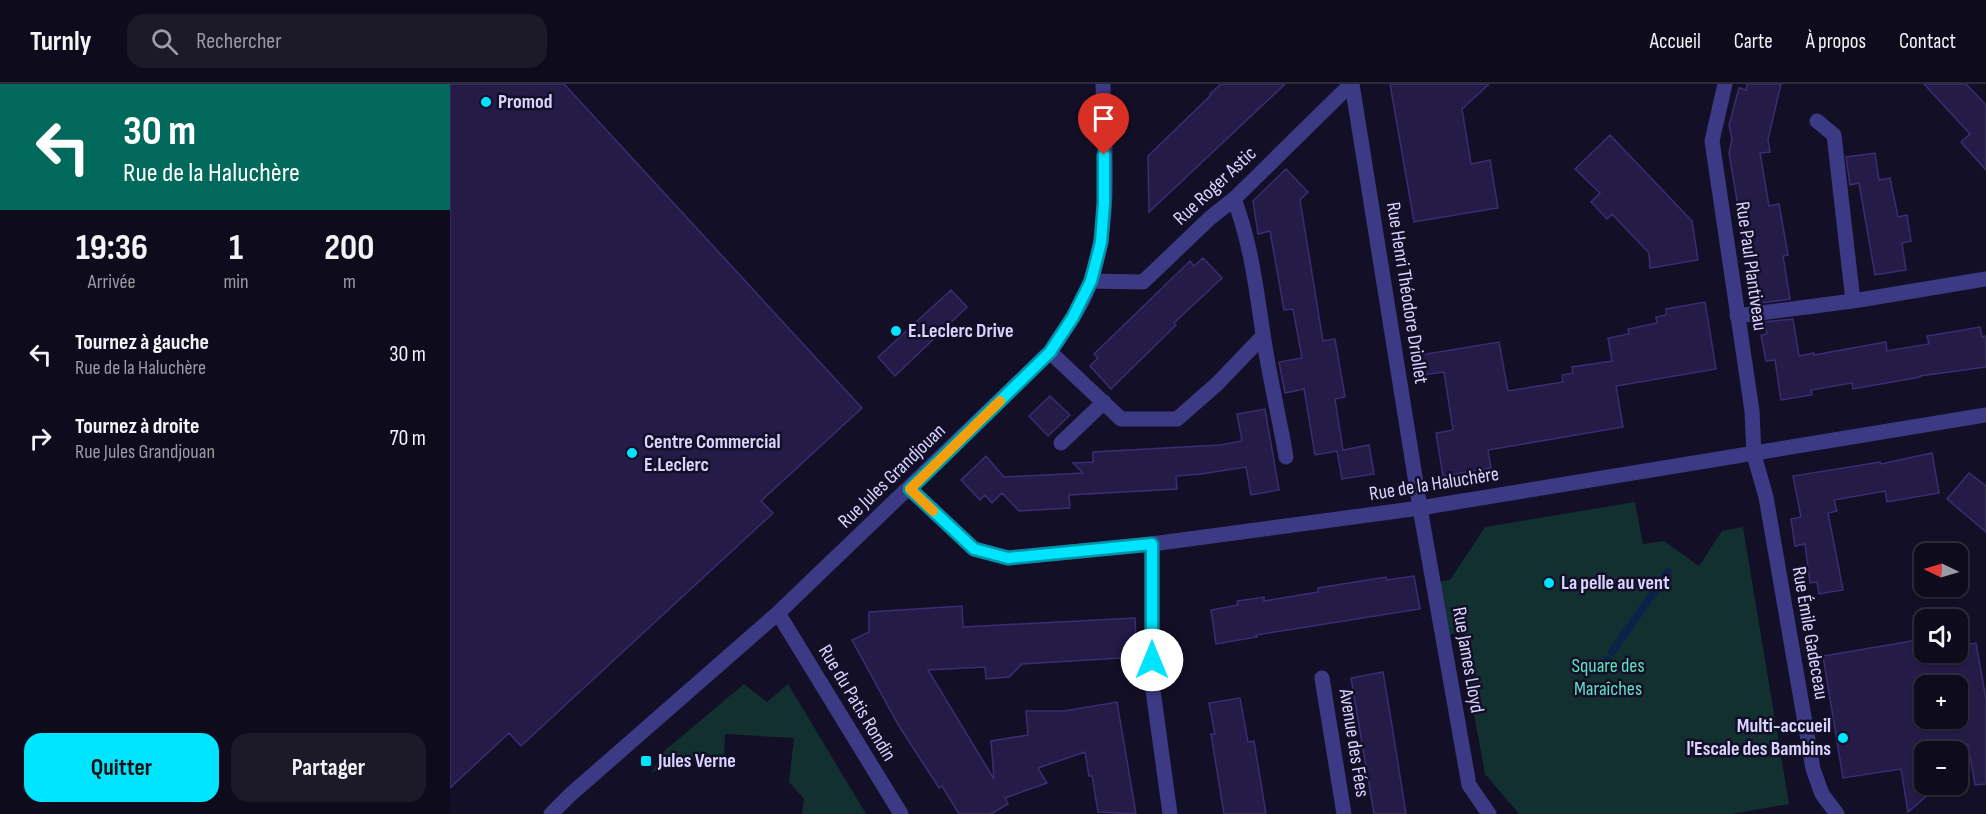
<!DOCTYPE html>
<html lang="fr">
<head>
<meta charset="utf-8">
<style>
  body { margin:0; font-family:"Sofia Sans Condensed",sans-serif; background:#1c1929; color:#f1f3f6; height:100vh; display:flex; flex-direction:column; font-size:22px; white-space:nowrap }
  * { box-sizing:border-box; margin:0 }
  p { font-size:20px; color:#9b9ba3 }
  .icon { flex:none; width:33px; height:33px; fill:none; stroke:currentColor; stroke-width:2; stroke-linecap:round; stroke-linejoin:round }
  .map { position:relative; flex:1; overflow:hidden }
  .sheet { display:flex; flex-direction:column; background:#0e0b1c; width:450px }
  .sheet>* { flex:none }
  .hud { background:#00695c; color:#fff; overflow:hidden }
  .needle { width:39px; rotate:275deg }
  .controls { position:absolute; left:1464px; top:459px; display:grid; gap:12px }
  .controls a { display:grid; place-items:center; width:54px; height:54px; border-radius:12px; background:#0e0b1c; box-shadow:0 2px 4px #0004,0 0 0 2px #2e2b3b; font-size:30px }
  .pin { position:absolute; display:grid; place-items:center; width:51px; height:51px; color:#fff; margin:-62px -26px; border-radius:50% 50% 50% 0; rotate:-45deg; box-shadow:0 0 6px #0007 }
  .pin .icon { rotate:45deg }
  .me { position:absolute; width:66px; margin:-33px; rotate:0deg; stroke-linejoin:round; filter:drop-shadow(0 0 4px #0008) }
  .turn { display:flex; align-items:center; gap:21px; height:126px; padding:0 24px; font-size:27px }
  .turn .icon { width:78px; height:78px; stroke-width:2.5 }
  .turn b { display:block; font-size:42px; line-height:51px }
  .eta { display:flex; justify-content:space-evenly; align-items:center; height:102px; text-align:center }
  .eta b { font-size:36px; font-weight:700; line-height:42px }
  .button { display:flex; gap:12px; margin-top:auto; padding:12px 24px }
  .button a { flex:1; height:69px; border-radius:18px; background:#00e5ff; color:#111; font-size:24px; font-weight:700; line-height:69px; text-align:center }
  .button a+a { background:#1c1929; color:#f1f3f6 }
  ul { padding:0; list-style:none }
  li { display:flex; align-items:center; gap:18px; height:84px; padding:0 24px }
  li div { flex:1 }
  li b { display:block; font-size:22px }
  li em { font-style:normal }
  header { display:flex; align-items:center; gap:36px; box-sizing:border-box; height:84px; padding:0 30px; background:#0e0b1c; border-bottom:2px solid #2e2b3b }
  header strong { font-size:28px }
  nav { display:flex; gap:33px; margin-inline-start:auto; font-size:21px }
  .search { width:420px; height:54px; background:#1c1929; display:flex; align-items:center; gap:15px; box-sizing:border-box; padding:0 21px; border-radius:18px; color:#9b9ba3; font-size:22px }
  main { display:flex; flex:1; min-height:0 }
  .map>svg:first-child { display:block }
  .green { fill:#12302f }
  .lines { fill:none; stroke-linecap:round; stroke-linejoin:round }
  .stream { stroke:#0c2248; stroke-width:8 }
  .building { fill:#241b47; stroke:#3b2d73; stroke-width:1.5; fill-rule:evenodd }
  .street { stroke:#3d3a85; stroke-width:15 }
  .route-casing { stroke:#0095a6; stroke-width:15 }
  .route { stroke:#00e5ff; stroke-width:10 }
  .slow { stroke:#f59e0b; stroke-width:10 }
  .poi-dot { fill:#00e5ff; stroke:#130f26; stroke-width:2 }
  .labels { text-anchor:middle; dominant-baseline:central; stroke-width:5; stroke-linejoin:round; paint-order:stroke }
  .poi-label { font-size:20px; font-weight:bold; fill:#d9d4ff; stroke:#130f26; text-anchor:start }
  .street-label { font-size:20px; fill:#d9d4ff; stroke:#130f26 }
  .park-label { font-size:20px; fill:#5fe0c0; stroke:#130f26 }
</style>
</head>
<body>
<header>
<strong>Turnly</strong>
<div class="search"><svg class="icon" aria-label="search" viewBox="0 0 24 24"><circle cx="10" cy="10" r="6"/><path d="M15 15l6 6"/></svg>Rechercher</div>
<nav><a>Accueil</a><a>Carte</a><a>À propos</a><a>Contact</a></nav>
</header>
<main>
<section class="sheet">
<div class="hud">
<div class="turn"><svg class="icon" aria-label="left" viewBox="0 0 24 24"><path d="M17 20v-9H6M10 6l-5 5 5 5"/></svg><div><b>30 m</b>Rue de la Haluchère</div></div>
</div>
<div class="eta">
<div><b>19:36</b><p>Arrivée</p></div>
<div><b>1</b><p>min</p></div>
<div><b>200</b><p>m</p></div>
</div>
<ul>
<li><svg class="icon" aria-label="left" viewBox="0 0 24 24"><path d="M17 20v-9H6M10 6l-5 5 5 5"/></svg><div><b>Tournez à gauche</b><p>Rue de la Haluchère</p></div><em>30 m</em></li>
<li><svg class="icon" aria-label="right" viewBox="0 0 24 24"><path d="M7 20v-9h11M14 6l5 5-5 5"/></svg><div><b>Tournez à droite</b><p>Rue Jules Grandjouan</p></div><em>70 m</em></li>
</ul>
<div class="button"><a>Quitter</a><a>Partager</a></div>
</section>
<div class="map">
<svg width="1536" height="730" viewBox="0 0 1536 730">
  <rect width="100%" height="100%" fill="#130f26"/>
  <path class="green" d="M1185,418L1193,460L1214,457L1249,482L1272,447L1293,443L1339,720L1281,730H1069L1035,690L1009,549L997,551L988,498L1000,496L1035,443Z
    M294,600L317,618L338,600L416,730H352L354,715L339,698L344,654L275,650L274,671L251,674L202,688L213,668Z"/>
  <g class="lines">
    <path class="stream" d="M1162,568L1218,488
      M1154,581L1157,576"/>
  </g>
  <path class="building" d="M0,0H114L412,324L311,417L323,429L71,662L59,649L0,704Z
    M771,0H835L699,128L698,72L761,11L760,10Z
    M940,0H1039L1012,25L1021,80L1040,76L1048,124L964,138Z
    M1297,0H1331L1318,55L1320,68L1310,69L1319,122L1329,120L1338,171L1333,172L1340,215L1311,219L1308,205H1302L1279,69L1282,55L1279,41L1289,4L1296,6Z
    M1474,0H1516L1536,21V86L1511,58L1520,50Z
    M1160,51L1242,137L1248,176L1200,184L1199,169L1162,130L1157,135L1141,118L1150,109L1125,85Z
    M1425,69L1429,96L1440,94L1448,133L1457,131L1461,157L1452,159L1456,186L1425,191L1409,99L1400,101L1396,73Z
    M836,85L858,108L850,116L873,257L885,255L895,313L885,315L893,366L919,361L924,390L892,395L887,367L865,371L854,305L835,309L829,278L852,274L843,225L834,226L820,147L808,150L803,117Z
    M753,174L772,194L724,239L726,241L661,305L640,282L648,274L644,270L740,177L744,182Z
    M501,206L517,223L445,292L428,273Z
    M1255,218L1266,285L1166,302L1173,343L1038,366L1041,384L993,392L986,349L1003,346L994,288L973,291L970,271L1049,258L1058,307L1113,298L1112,291L1123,289L1122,283L1162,277L1158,254L1179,250L1178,245L1207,239L1206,233L1216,231V225Z
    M1343,235L1349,272L1364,269V271L1436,258L1437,267L1479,260L1477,252L1530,243L1532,253L1536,252V283L1470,292V293L1403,305L1402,299L1361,306L1362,311L1331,316L1325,276L1316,277L1311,251L1317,250L1314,238Z
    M600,312L620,331L598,352L579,332Z
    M815,325L829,406L801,411L796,383L751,390L726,392L727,405L619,411L620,424L569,427L552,409L542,419L535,411L530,416L511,396L536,372L554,393L633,389L623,379L643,378V368L770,361L792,357L787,330Z
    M1482,369L1489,409L1437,418L1435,407L1384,416L1387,427L1378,429L1393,506L1369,510L1367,498L1360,499L1355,460L1345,462L1341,435L1351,433L1343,392L1430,378L1431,380Z
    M1519,389L1536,402V448L1497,415Z
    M964,492L970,525L806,551L807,553L766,560L761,526L788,521L787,517L814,513V517L868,508V504L936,493L937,496Z
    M512,522L513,543L685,534L687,573L572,580L559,593L536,595L535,583L478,586L544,695L541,657L578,651L576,627H614L667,618L686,730L648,728L642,692H639L635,668L588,684L597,699L555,714L558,720L541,730H509L492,702L489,704L449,642L402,556L419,548V528Z
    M1508,549H1511L1514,561L1526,559L1536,615V700L1525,701L1518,660L1472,667L1474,700H1478L1479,710L1458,728L1451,685L1393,694L1373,572L1474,555V568H1508ZM1474,602H1508V634H1474Z
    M933,588L943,648L956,730H924L901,594Z
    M790,614L798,658L804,657L816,730H774L761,650H765L759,619Z"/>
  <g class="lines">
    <path class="street" d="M902,0L970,424L1019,701L1039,730
      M1275,0L1262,57L1302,327L1304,371L1316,413L1363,685L1372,710L1387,730
      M1367,37L1384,51L1403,217
      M784,115C801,159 806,204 813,250C819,291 829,332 836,373
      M641,197L693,198L760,134L784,115L901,0
      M1287,232L1403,217L1536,195
      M600,268L671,335H727L767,300L813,252
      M611,359L654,318
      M460,405L524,465L558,474L702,460L970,424L1536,331
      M702,460V599L720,730
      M328,529L451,730
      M872,594L894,730
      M101,730L120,711L328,529L600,268C615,245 633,222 641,196C662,137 654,62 653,0"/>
  </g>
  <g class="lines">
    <defs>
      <path id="route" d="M654,71V119L651,158L641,197L623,233L600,268L460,405L524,465L558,474L702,460V576"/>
    </defs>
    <use href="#route" class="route-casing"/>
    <use href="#route" class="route"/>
    <path class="slow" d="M483,427L460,405L550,317"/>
  </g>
  <g class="poi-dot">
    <circle cx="36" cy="18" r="6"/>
    <circle cx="446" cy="247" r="6"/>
    <circle cx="182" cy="369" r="6"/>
    <circle cx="1099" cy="499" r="6"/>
    <circle cx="1393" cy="654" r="6"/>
    <rect x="190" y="671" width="12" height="12" rx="3"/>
  </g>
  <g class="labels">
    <g class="poi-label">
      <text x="48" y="18">Promod</text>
      <text x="458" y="247">E.Leclerc Drive</text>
      <text x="194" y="358">Centre Commercial<tspan x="194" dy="23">E.Leclerc</tspan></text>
      <text x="1111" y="499">La pelle au vent</text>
      <text x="1381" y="642" text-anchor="end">Multi-accueil<tspan x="1381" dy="23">l'Escale des Bambins</tspan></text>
      <text x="208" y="677">Jules Verne</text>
    </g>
    <g class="street-label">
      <text transform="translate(765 102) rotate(-43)">Rue Roger Astic</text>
      <text transform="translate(1301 182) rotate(82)">Rue Paul Plantiveau</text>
      <text transform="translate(957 209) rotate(81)">Rue Henri Théodore Driollet</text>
      <text transform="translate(442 392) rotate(-44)">Rue Jules Grandjouan</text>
      <text transform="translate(984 400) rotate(-9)">Rue de la Haluchère</text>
      <text transform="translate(1360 549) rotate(80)">Rue Émile Gadeceau</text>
      <text transform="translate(1018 576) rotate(80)">Rue James Lloyd</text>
      <text transform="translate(407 619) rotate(59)">Rue du Patis Rondin</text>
      <text transform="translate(904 659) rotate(81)">Avenue des Fées</text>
    </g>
    <g class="park-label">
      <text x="1158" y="582">Square des<tspan x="1158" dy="23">Maraîches</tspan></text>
    </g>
  </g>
</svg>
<div class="controls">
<a><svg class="needle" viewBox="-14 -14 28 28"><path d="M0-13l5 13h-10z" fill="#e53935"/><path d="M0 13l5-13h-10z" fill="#9b9ba3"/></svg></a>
<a><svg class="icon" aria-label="sound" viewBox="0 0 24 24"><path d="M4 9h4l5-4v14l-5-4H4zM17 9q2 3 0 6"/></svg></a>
<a>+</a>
<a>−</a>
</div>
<div class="pin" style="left:654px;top:71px;background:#d93025"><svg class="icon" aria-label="arrive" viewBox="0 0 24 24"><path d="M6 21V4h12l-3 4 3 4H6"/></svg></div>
<svg class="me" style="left:702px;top:576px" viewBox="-20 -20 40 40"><circle r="19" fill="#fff"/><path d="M0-13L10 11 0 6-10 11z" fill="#00e5ff"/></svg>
</div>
</main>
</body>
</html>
